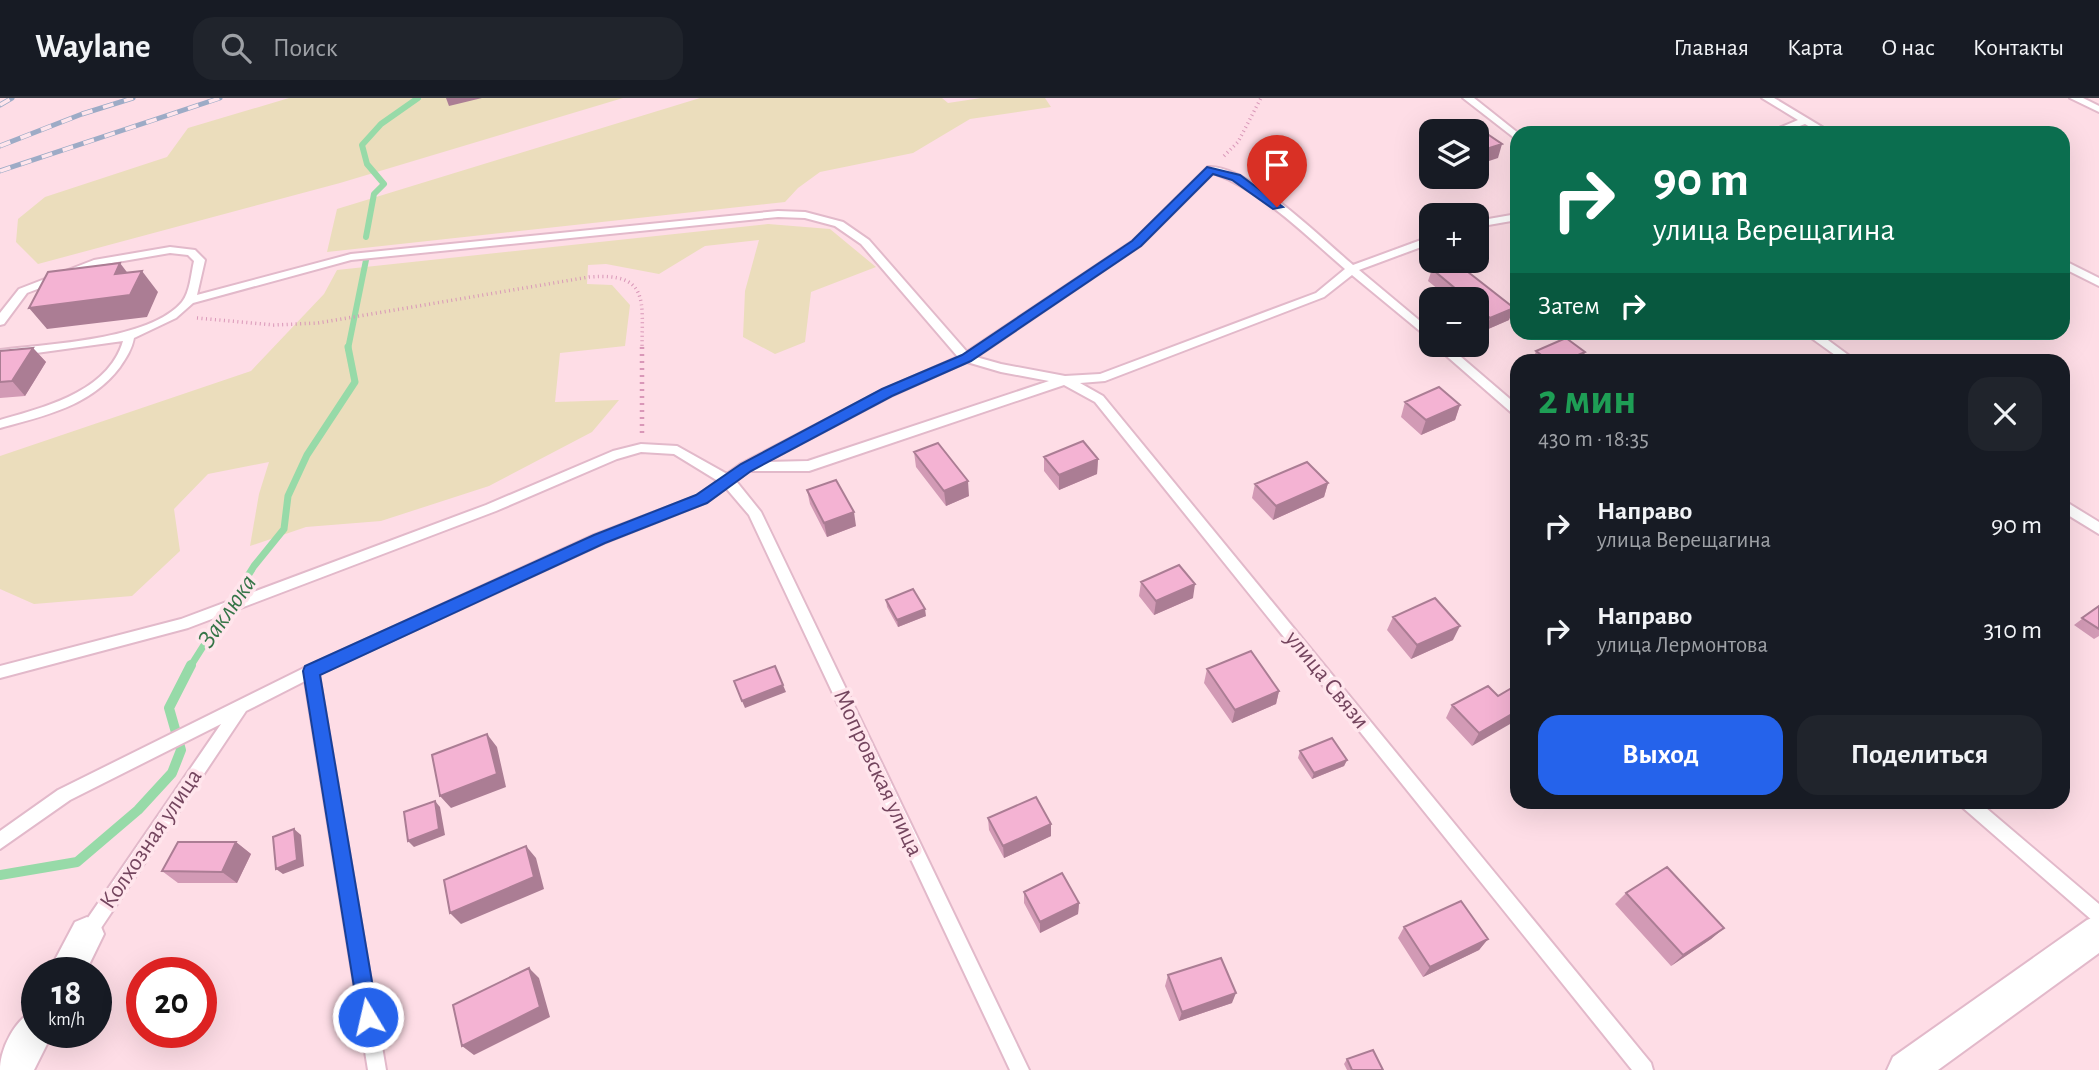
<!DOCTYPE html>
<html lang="ru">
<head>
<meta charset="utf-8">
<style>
  body { margin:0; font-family:"Alegreya Sans",sans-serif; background:#20242c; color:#f1f3f6; height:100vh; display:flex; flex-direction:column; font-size:26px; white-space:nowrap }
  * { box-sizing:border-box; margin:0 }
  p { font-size:23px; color:#9ea1a6 }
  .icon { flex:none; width:38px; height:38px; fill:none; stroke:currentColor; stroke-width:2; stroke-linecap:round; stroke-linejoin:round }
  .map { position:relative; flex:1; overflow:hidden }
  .panel { position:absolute; left:1510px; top:256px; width:560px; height:455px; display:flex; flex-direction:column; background:#171b24; border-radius:21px; box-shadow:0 7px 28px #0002 }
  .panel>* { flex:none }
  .top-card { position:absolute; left:1510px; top:28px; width:560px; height:214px; border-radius:21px; box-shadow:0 7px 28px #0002; background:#0b6e4f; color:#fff; overflow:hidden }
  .fabs { position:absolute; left:1419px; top:21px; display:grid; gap:14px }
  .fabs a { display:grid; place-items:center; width:70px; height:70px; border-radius:14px; background:#171b24; box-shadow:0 7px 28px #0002; font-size:35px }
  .speed { position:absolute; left:21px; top:859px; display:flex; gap:14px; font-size:35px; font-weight:700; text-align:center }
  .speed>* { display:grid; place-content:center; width:91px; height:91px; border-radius:50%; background:#171b24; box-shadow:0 7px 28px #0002; line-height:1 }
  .speed small { font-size:18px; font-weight:400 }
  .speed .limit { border:10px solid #d22; background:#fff; color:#111 }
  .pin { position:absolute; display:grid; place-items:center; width:60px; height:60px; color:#fff; margin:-72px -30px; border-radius:50% 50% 50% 0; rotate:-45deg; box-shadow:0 0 7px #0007 }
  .pin .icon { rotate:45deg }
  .me { position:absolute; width:77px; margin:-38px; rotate:351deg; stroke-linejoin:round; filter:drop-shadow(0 0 5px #0008) }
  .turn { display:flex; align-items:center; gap:24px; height:147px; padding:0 28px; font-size:32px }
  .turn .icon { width:91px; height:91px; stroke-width:2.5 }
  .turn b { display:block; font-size:49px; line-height:60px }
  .then { display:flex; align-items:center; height:66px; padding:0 28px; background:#0003; gap:14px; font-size:26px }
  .round { display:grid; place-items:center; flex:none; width:74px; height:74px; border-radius:21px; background:#20242c }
  .overview { display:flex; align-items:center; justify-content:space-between; height:119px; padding:0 28px }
  h1 { font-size:42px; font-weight:700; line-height:52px; color:#1e9e55 }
  .button { display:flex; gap:14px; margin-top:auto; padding:14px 28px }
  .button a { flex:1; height:80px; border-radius:21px; background:#2563eb; color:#fff; font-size:28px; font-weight:700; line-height:80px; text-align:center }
  .button a+a { background:#20242c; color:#f1f3f6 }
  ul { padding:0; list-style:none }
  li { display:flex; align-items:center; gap:21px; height:105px; padding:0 28px }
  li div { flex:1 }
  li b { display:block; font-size:26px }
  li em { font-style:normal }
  header { display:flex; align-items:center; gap:42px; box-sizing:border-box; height:98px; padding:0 35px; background:#171b24; border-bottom:2px solid #363941 }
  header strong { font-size:33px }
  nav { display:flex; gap:38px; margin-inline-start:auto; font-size:24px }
  .search { width:490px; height:63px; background:#20242c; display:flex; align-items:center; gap:18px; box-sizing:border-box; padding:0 24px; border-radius:21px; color:#9ea1a6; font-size:26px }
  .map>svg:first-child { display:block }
  .green { fill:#ebddbc }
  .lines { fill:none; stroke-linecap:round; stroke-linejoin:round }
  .stream-far2 { stroke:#97daa8; stroke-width:6 }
  .stream-far1 { stroke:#97daa8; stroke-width:7 }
  .stream { stroke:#97daa8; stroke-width:10 }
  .service-casing { stroke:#e2b9ca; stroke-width:4 }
  .minor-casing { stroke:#e2b9ca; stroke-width:4 }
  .path-far1 { stroke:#d997b8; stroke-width:3.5; stroke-dasharray:1 3.5; stroke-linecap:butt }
  .path { stroke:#d997b8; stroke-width:4.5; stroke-dasharray:2 5; stroke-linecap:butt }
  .service { fill:#fff; fill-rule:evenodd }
  .minor { fill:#fff; fill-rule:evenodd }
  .rail-casing { stroke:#9dabc6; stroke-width:5 }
  .rail { stroke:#ffe5ec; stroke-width:3.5; stroke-dasharray:11; stroke-linecap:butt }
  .wall { fill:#d29ab5 }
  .shaded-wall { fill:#ab7d94 }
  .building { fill:#f4b3d3; stroke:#ab7d94; stroke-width:2 }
  .route { fill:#2563eb; stroke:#184099; stroke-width:2 }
  .labels { text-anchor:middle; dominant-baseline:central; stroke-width:7; stroke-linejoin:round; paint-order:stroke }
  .street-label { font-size:24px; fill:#74455e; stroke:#ffe5ec }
  .water-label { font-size:26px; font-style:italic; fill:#357447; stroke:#ffe5ec }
</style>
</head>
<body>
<header>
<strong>Waylane</strong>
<div class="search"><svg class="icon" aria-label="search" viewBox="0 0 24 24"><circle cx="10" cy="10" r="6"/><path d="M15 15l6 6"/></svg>Поиск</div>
<nav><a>Главная</a><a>Карта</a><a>О нас</a><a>Контакты</a></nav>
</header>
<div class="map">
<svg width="2099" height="972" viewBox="0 0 2099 972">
  <rect width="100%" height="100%" fill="#fedde6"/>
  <path class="green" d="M289,0H623L340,85L38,166L16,144L18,121L45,99L167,59L188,30Z
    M700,0H942L948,5L981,0H1045L1051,9L970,21L913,55L820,74L798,90L785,104L327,154L337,111Z
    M768,126L830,131L876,169L811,194L805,244L775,256L743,239L745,193L759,142L705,148L659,176L606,166L588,167L587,186L612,187L630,207L625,248L560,255L555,304L619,302L592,334L489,388L381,423L306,429L250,448L259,396L269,364L208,376L174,411L180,453L132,498L34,506L0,491V358L251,273L324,196L337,172Z"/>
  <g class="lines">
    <path class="stream-far2" d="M366,139L374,96L384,86L367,66L362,47L381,26L418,0
      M348,251L366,162"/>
    <path class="stream-far1" d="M190,569L254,468L284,431L288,398L307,357L355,284L348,249"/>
    <path class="stream" d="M0,777L77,764L138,712L172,675L181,652L169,610L191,567"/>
    <defs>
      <path id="service" d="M1463,0H1474L1518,35L1517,42Z
        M1762,0H1774L1832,35H1820L1805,26L1781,35H1767L1798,22Z
        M2070,0H2083L2099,8V14Z
        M1208,69C1247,66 1322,141 1353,167L1432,138V145L1359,172L1432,233V243L1352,177L1324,199L1105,283L1080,285L1103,298L1651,965L1653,972H1632L1095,304L1064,287L809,373H749L736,383L761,414L1029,972H1010L749,417L726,390L707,404L604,445L319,576L386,972H368L305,583L246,613L93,842L87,844L81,842L78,836L81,830L221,626L70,702L0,751V733L58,692L306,569L594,437L697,398L718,383L674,356L641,354L617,361L496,413L188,530L0,580V568L181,521L486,407L613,353L641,346L677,348L727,376L741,366L883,292L958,259L861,146L835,128L805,120L778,119L351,162L193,205L176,220L134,240C132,251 126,260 120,269C91,308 44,318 0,330V322C45,309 108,294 123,243L0,260V252C48,246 150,242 182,204C190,194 191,176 194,163L188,157L170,155L100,167L27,195L4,226L0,227V215L19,191L94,162L170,149L195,152L205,162L197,197L351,156L778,113L805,114L843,124L869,142L967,254L1133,143ZM1213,75C1264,94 1304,136 1345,171L1316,195L1100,276L1065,278L1001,266L976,259L1141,147ZM967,264L1001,274L1049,283L808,363L766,364L891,298Z
        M1517,116V122L1477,129V123Z
        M2063,162L2099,180V188L2063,170Z
        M1803,234H1817L1855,262H1842Z
        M1434,247H1447L1517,307V317L1513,316Z
        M2063,402L2099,424V436L2063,414Z
        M1960,704H1979L2099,806V825L2093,823L1962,709Z"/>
      <path id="minor" d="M2099,817V855L1938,972H1887L1893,959L2087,822Z
        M87,819L99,824L104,836L85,875H48L75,824Z
        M37,911V934H53L34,972H0C0,950 16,919 37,911Z"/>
    </defs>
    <use href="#service" class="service-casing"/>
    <use href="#minor" class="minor-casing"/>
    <path class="path-far1" d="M1224,58L1238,44L1261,0
      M197,220L274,227L318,225L589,179C650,174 642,203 642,251"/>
    <path class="path" d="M642,249V335"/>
    <use href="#service" class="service"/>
    <use href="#minor" class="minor"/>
    <defs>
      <path id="rail" d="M0,7L12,0
        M0,48L82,16L133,0
        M0,73L220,0"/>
    </defs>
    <use href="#rail" class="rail-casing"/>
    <use href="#rail" class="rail"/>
  </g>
  <path class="wall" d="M1432,171L1509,222L1486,232L1477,224V201H1450L1428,183Z
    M33,250L46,264L25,298L0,300V253Z
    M1536,253L1585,254L1581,262H1533Z
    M1405,304L1460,307L1455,322L1421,337L1401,319Z
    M914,354L969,398L946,408L916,369Z
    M1044,359L1098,361L1097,376L1059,392L1044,373Z
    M1328,385L1324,399L1273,422L1252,400L1255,386Z
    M807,392L856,428L827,439L810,406Z
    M1141,484L1193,500L1154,517L1139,498Z
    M886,502L926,518L898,529L887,509Z
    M2099,508V538L2094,541L2074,527Z
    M1393,519L1453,542L1411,561L1387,532Z
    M1207,571L1279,593L1276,606L1232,625L1204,585Z
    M1510,591L1472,648L1446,620L1452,607L1498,598Z
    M1300,653L1347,662L1344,668L1312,681L1298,660Z
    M1832,704H1851L1840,710Z
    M988,720L1051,726V738L1004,760L989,732Z
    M236,744L251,756L237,785H178L162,773Z
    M1024,794L1079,805L1078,816L1040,835L1024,805Z
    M1626,795L1724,830L1711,841L1671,868L1615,806Z
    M1404,829L1488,841L1479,852L1423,879L1398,840Z
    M1168,877L1232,905L1179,923L1165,888Z
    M1347,961L1383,972H1347L1344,966Z"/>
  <path class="shaded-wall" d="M446,0H482L449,8Z
    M1502,46L1498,60L1477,67V54Z
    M120,165L136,186L142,173L158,194L147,219L47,231L29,210L115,176Z
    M1514,210L1509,222L1486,232L1490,220Z
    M33,250L46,264L25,298L12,283Z
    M1585,254L1581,262H1567Z
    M1460,307L1455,322L1421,337L1426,322Z
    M1098,361L1097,376L1059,392V377Z
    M968,383L969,398L946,408L944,393Z
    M1328,385L1324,399L1273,422L1276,408Z
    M854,414L856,428L827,439L824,425Z
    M1195,486L1193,500L1154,517L1156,503Z
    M925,511L926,518L898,529L897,522Z
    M1460,528L1453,542L1411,561L1417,547Z
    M783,587L786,594L745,610L742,603Z
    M1279,593L1276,606L1232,625L1235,612Z
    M1517,613V622L1472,648L1479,635Z
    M487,636L497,649L506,689L451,710L440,698Z
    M1347,662L1344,668L1312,681L1314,675Z
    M435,703L440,709L445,737L414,749L408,743Z
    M1051,726V738L1004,760L1003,748Z
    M294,731L301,737L304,768L283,776L276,771Z
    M236,744L251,756L237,785L222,774Z
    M526,748L536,760L544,791L461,826L450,815Z
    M1079,805L1078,816L1040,835V824Z
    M1724,830L1711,841L1671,868L1683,857Z
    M1488,841L1479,852L1423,879L1430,869Z
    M529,870L539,880L550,919L474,957L462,948Z
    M1236,895L1232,905L1179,923L1182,914Z"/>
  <path class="building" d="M1474,27L1502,46L1477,54V33H1456Z
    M1454,163L1514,210L1490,220L1477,209V201H1468L1432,171Z
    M120,165L115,176L142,173L130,197L29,210L48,174Z
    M1566,240L1585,254L1567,262H1548L1536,253Z
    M33,250L12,283L0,284V253Z
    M1439,289L1460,307L1426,322L1405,304Z
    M1083,343L1098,361L1059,377L1044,359Z
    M938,345L968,383L944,393L914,354Z
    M1307,364L1328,385L1276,408L1255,386Z
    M836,382L854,414L824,425L807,392Z
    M1179,467L1195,486L1156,503L1141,484Z
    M913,491L925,511L897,522L886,502Z
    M1435,500L1460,528L1417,547L1393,519Z
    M2099,508V531L2082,520Z
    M1251,553L1279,593L1235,612L1207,571Z
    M775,568L783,587L742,603L734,583Z
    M1488,588L1498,598L1510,591L1517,598V613L1479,635L1452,607Z
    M487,636L497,676L440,698L432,657Z
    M1332,640L1347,662L1314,675L1300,653Z
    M1036,699L1051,726L1003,748L988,720Z
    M435,703L439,731L408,743L404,714Z
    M294,731L297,762L276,771L273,739Z
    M178,744H236L222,774L162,773Z
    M526,748L534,779L450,815L444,782Z
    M1667,769L1724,830L1683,857L1626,795Z
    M1062,775L1079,805L1040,824L1024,794Z
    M1461,803L1488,841L1430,869L1404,829Z
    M1221,860L1236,895L1182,914L1168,877Z
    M529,870L540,909L462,948L453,907Z
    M1373,952L1383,972H1352L1347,961Z"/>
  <path class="route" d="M1207,69L1240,77L1283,109L1273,111L1232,82L1213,76L1141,148L971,263L892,298L751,373L707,405L605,445L320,577L378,919L375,926L368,929L360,926L303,573L305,568L594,437L696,397L741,366L882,291L962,257L1132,143Z"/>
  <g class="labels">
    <g class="street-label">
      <text transform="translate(1327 582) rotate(51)">улица Связи</text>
      <text transform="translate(878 675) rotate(65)">Мопровская улица</text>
      <text transform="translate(151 741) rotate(-56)">Колхозная улица</text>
    </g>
    <g class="water-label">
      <text transform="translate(227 513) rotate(-55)">Заклюка</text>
    </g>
  </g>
</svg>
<div class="fabs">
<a><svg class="icon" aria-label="layers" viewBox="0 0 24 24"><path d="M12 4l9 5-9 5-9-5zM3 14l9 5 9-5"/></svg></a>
<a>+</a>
<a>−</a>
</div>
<div class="speed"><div>18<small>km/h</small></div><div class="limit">20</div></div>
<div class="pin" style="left:1277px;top:109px;background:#d93025"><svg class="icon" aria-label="arrive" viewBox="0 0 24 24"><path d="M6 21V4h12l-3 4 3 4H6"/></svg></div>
<svg class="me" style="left:368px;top:919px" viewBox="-20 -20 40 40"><circle r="17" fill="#2563eb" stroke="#fff" stroke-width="3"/><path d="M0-11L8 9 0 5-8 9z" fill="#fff"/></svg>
<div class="top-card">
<div class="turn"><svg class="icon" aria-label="right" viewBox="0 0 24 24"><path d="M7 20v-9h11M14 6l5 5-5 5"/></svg><div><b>90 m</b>улица Верещагина</div></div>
<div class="then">Затем<svg class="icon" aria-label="right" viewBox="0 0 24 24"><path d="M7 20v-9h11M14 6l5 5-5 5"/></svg></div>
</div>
<section class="panel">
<div class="overview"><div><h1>2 мин</h1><p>430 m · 18:35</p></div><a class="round"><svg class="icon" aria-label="close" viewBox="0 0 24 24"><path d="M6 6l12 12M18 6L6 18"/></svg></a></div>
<ul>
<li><svg class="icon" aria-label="right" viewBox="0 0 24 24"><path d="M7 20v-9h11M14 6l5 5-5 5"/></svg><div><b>Направо</b><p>улица Верещагина</p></div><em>90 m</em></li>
<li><svg class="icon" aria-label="right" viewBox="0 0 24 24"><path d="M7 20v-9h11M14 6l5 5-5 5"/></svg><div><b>Направо</b><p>улица Лермонтова</p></div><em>310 m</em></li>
</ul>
<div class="button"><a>Выход</a><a>Поделиться</a></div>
</section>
</div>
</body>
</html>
